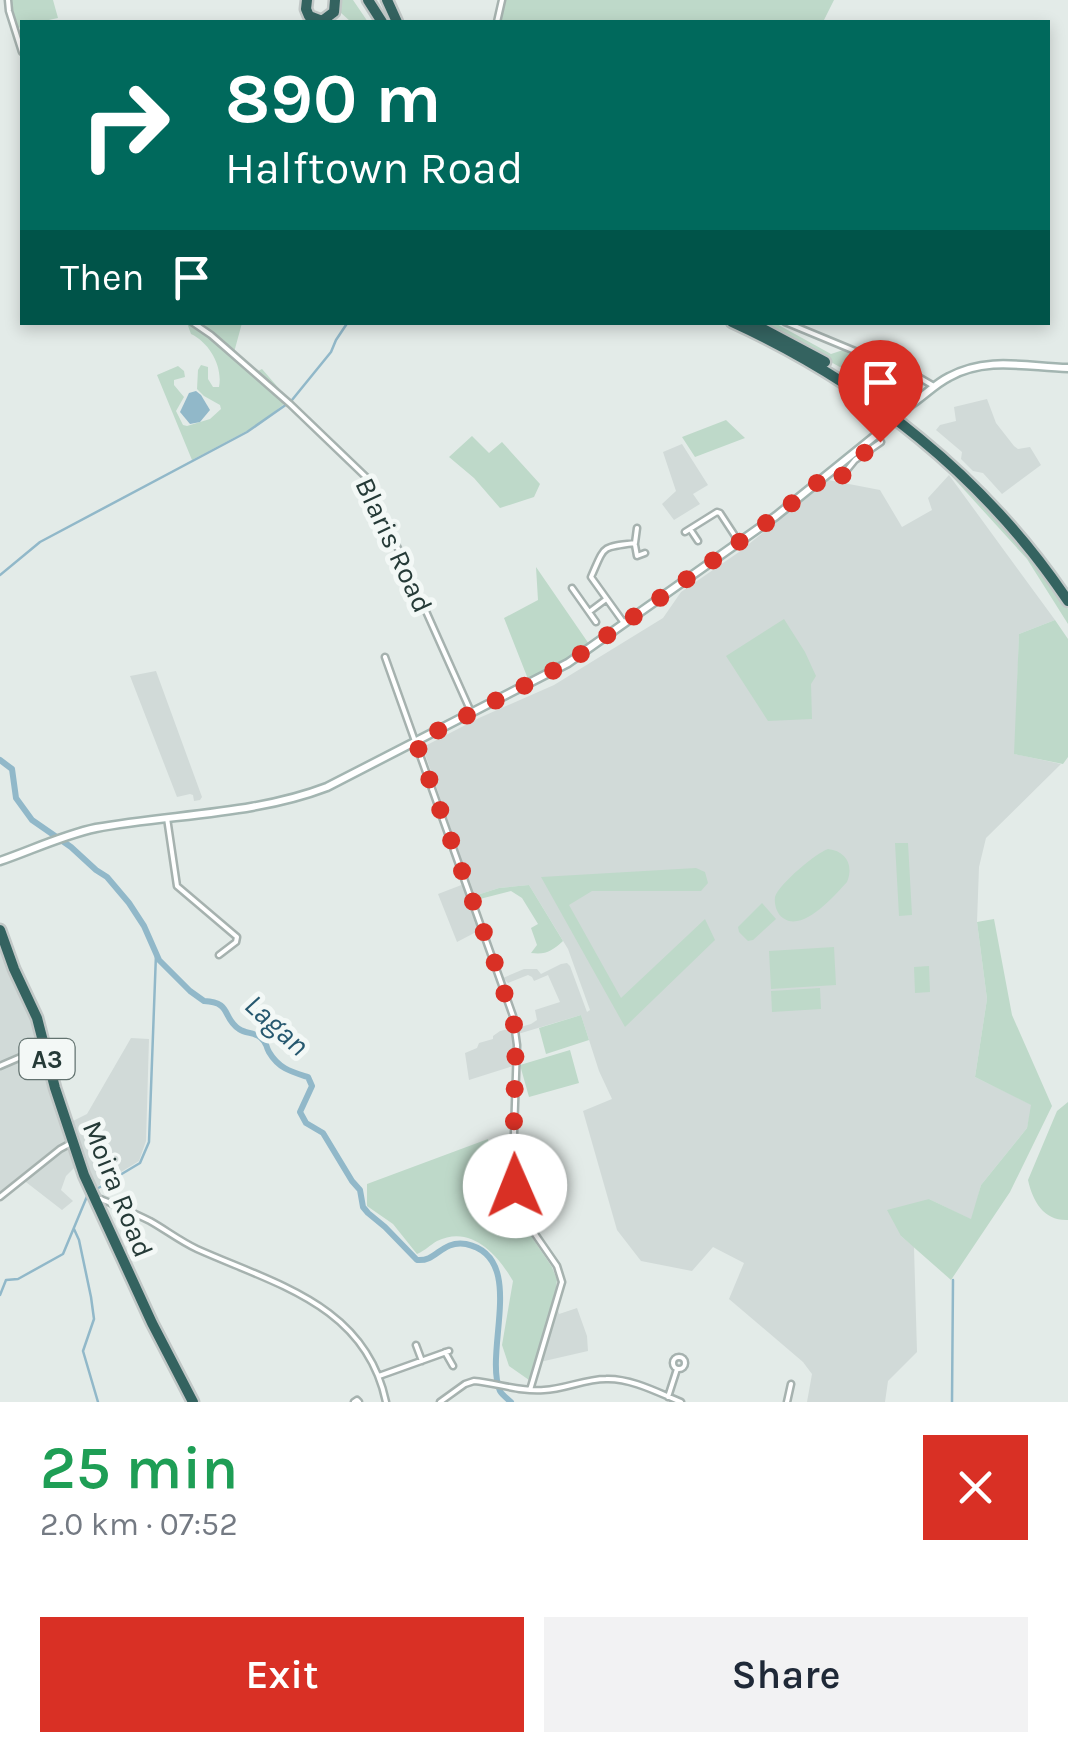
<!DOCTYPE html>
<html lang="en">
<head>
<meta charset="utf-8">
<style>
  body { margin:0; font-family:Karla,sans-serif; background:#f2f2f3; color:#1f2937; height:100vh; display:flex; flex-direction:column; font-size:38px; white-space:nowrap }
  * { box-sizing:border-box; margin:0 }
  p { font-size:32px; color:#747a83 }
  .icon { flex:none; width:55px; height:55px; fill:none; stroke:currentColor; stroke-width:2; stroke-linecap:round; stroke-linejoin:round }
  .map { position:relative; height:1402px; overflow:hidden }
  .sheet { display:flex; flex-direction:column; background:#fff; flex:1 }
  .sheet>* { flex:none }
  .guide { position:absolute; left:20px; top:20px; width:1030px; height:305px; border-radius:0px; box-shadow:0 5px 15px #0003; background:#00695c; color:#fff; overflow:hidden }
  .pin { position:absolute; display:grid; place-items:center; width:85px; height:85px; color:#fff; margin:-102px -42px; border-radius:50% 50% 50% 0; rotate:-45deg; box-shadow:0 0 10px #0007 }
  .pin .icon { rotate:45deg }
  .me { position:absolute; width:110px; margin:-55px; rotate:359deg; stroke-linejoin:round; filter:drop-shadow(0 0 8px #0008) }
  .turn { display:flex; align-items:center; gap:35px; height:210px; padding:0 40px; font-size:45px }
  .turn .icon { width:130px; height:130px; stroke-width:2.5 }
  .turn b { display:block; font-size:70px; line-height:85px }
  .then { display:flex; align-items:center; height:95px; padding:0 40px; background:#0003; gap:20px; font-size:38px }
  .round { display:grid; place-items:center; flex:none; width:105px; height:105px; border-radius:0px; background:#f2f2f3 }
  .summary { display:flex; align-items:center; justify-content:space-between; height:170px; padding:0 40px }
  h1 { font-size:60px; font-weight:600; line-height:75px; color:#1e9e55 }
  .action { display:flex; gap:20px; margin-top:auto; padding:20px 40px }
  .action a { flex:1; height:115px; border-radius:0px; background:#d93025; color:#fff; font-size:40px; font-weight:600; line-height:115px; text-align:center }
  .action a+a { background:#f2f2f3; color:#1f2937 }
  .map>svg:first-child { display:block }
  .built { fill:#d1dad8 }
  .green { fill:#bed9c9 }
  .water { fill:#91b8c9 }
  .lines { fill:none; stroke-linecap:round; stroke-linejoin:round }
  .stream { stroke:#91b8c9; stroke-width:2.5 }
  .river { stroke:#91b8c9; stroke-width:6 }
  .street-casing { stroke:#a6b2af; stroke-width:9 }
  .secondary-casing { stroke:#a3b5b1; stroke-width:11 }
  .highway-casing { stroke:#c2c8c7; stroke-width:15 }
  .street { stroke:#fff; stroke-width:4 }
  .secondary { stroke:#fff; stroke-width:6 }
  .highway { stroke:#346360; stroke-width:10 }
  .secondary-bridge-casing { stroke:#a3b5b1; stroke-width:11; stroke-linecap:butt }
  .secondary-bridge { stroke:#fff; stroke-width:6 }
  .route { stroke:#d93025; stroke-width:18; stroke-dasharray:0 32.4 }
  .labels { text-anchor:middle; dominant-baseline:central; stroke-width:10; stroke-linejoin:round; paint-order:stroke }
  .shield { fill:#f3f8f6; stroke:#637370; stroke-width:2.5 }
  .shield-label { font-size:25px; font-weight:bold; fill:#253a37 }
  .street-label { font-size:28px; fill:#253a37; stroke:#f3f8f6 }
  .water-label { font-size:30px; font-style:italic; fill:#26586f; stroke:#f3f8f6 }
</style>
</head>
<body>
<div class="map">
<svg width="1068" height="1402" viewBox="0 0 1068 1402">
  <rect width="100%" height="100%" fill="#e3ebe8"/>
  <path class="built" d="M987,399L996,423L1014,446L1018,449L1030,447L1041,465L1002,494L983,473L973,471L961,459L962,452L936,430L940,425L956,421L954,407Z
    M682,444L708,485L693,494L700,504L674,520L662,504L676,491L663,452Z
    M949,475L1055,620L1019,634L1015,754L1061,764L986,838L979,867L977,922L987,999L975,1077L1032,1105L1027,1128L981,1185L972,1220L929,1199L901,1236L914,1247L917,1352L888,1381L885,1402H807L812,1374L803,1362L729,1299L744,1263L713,1247L692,1271L641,1261L617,1230L583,1111L612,1099L599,1071L581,1015L518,1034L517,1028L531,1024L537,1020L535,1010L560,1002L548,975L534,981L532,977L528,975L508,983L503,978L524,969H537L541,974L561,964L567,963L570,966L587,1012L590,1010L568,949L529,885L499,888L474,896L424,751L425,746L479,718L554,685L663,618L681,592L739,552L828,480L880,490L902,527L932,510L928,498Z
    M156,671L202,797L200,800L194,801L193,795L190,794L177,797L130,676Z
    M464,884L480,930L457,942L438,894Z
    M0,951L29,1015L65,1125L87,1114L131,1038L149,1039L146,1141L139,1161L95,1188L84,1164L75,1167L66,1176L61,1190L73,1201L62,1210L22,1179L0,1193Z
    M513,1028V1066L469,1080L465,1053L477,1048L479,1043L493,1039V1036L500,1031Z
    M557,1307L559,1314L577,1308L587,1336L588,1351L540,1362Z"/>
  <path class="green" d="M10,0H53L58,18L40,22H22V27L18,28Z
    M339,0H353L368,22H351L340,12Z
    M504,0H834L823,22H500Z
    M187,323H242L233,356L256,372L262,369L289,400L258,425L192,460L157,375L178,366L184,371L185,377L174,380V385L184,397L176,411L183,425L187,426L210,419L221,409L220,405L204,396L197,389L198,370L201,365L208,367V379L213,387H219C223,367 210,343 191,334Z
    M760,323H775L831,354L843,350L862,362L854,370L867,382Z
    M726,420L745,438L695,457L682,437Z
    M895,422L942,461L1010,531L1068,609V624L1027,559L938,461L893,425Z
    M472,436L489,453L502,442L540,484L534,497L500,508L474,478L449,457Z
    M536,567L589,644L574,656L528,679L504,618L538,600Z
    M784,619L805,652L816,676L811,684L812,719L768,721L726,656Z
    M1055,620L1068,639V757L1063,764L1014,754L1019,634Z
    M895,843H908L912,915L899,916Z
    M828,849C846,851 854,865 847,882C835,895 803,933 783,918C777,914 774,905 775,897C779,884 816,853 828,849Z
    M696,868L705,872L708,883L701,891H592L569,905L621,998L705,919L715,940L625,1027L541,877Z
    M529,885L563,941C552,951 546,955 531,953L537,945L531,928L538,924L522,898L511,891L476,900L474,896L499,888Z
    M762,903L776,919L753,940L748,941L739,932L738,927Z
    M994,919L1012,1015L1052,1106L1010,1192L951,1280L901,1236L887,1210L929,1199L971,1219L981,1185L1027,1128L1031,1105L975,1077L987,999L977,922Z
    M834,947L836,985L771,989L769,951Z
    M929,966L930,992L915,993L914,967Z
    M820,988L821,1009L772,1012L771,991Z
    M581,1015L589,1040L546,1054L539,1028Z
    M570,1050L579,1083L529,1097L520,1065Z
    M1068,1102V1220C1044,1221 1033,1202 1028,1180L1057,1111Z
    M488,1139L491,1162L507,1159L513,1201L518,1213L525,1227L552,1267L557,1280L555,1295L529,1380L509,1366L502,1345L513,1281C498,1255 471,1224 437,1241C430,1245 426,1250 417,1254L393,1224L367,1206V1184Z"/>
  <path class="water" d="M196,391L201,395L210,410L200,422L190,424L180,412L189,393Z"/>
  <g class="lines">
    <path class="stream" d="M292,400L331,352L336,340L348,322
      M0,575L40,542L247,432L287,404
      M95,1190L140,1163L149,1142L156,954
      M74,1229L79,1240L91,1297L94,1319L83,1351L98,1402
      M0,1295L6,1280L18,1279L63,1254L88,1194
      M952,1402L953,1280"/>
    <path class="river" d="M0,760L12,769L16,798L32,820L71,847L96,870L107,877L129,903L144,926L159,960L190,991L204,1001C232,1002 222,1018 239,1029C246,1034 255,1032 261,1038C268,1044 265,1045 269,1052C279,1069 292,1072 308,1077L312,1086L300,1112L306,1123L323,1133L352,1181L360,1190L363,1207L368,1213L385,1227L417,1260C437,1262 441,1240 466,1244C528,1257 483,1351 500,1391C502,1395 508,1399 511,1402"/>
    <defs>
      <path id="street" d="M8,0L9,11L22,52
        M497,22L502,0
        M192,322L211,335L290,404L366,477L471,712
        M785,322L920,378L932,385
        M833,470L842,476L855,460L881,442
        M690,529L698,541
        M685,532L717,512L720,513L739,542
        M635,545L637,556L645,553
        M572,588L596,622
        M589,612L605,600
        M624,623L591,577C605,546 600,547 635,543L637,528
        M385,657L513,1016L517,1045L513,1163L515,1186L526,1221L557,1266L562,1282L530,1390
        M167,818L177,886L237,937L236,942L219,955
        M0,1066L44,1047
        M0,1197L60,1149L73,1142
        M96,1199H101C117,1206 134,1213 150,1221C166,1230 180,1241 197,1249C275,1284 366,1305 386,1402
        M416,1345L422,1361
        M445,1352L453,1366
        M673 1363a6 6 0 1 1 12 0a6 6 0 1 1-12 0Z
        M379,1376L449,1351
        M668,1397L677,1369
        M354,1402L357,1400L359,1402
        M440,1402L465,1384L474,1381C497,1383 520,1392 544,1390C565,1389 585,1379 606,1379C631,1378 659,1393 681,1402
        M787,1402L791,1384"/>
      <path id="secondary" d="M910,405C924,396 935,384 949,377C987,356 1027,367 1068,368
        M0,861C32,850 63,835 96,828C172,814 254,815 327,787L568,663L776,516L886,427"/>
      <path id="highway" d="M307,0L306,9L309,16L322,21L334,12L335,0
        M368,0L382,22
        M387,0L397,22
        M732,322C867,384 985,477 1068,601
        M750,322L825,362
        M0,930L14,969L37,1018L55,1088L84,1175L152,1323L193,1402"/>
    </defs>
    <use href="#street" class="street-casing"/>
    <use href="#secondary" class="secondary-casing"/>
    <use href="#highway" class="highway-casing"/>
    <use href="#street" class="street"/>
    <use href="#secondary" class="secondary"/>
    <use href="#highway" class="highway"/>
    <defs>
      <path id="secondary-bridge" d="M886,427L910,405"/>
    </defs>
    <use href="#secondary-bridge" class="secondary-bridge-casing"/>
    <use href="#secondary-bridge" class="secondary-bridge"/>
  </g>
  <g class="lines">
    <path class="route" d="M515,1186L513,1164L516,1031L497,969L416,742L568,663L776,516L833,470L840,476L844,475L854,460L880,442"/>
  </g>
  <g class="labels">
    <rect class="shield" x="19.5" y="1039" width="55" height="40" rx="8"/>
    <g class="shield-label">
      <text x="47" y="1059">A3</text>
    </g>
    <g class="street-label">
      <text transform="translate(394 545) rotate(65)">Blaris Road</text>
      <text transform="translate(118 1189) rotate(68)">Moira Road</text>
    </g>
    <g class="water-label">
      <text transform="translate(277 1025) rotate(42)">Lagan</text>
    </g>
  </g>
</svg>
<div class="pin" style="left:880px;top:442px;background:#d93025"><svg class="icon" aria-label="arrive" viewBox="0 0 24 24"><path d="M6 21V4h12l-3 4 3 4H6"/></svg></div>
<svg class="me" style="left:515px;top:1186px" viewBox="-20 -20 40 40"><circle r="19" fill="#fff"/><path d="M0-13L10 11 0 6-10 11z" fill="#d93025"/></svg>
<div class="guide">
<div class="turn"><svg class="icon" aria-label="right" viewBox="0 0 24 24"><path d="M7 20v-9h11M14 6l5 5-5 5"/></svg><div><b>890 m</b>Halftown Road</div></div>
<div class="then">Then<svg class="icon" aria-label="arrive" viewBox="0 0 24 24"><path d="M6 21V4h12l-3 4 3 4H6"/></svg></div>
</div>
</div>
<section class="sheet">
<div class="summary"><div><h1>25 min</h1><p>2.0 km · 07:52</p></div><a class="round" style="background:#d93025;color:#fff"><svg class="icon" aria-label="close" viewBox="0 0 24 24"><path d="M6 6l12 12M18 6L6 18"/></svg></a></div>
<div class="action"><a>Exit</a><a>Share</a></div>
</section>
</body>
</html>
